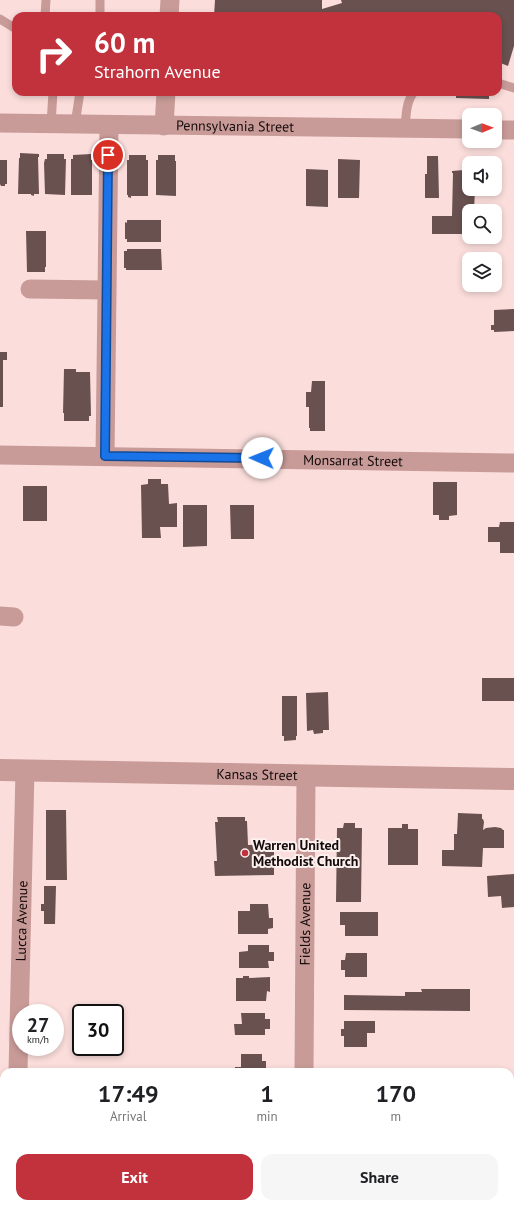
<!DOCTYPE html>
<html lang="en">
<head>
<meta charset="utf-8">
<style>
  body { margin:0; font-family:"PT Sans",sans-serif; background:#f6f6f6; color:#202124; height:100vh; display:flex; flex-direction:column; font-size:15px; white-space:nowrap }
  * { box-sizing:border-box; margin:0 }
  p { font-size:13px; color:#757577 }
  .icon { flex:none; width:22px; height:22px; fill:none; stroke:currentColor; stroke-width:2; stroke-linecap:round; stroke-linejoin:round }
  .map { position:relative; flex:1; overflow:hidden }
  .details { position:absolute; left:0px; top:1068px; width:514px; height:140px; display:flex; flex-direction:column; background:#fff; border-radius:12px 12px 0 0; box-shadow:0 2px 6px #0003 }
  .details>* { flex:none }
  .guide { position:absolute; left:12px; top:12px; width:490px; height:84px; border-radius:12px; box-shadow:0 2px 6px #0003; background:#c2323d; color:#fff; overflow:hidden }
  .needle { width:26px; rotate:89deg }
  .fabs { position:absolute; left:462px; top:108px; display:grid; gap:8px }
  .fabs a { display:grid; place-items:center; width:40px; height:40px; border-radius:8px; background:#fff; box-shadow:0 2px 6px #0003; font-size:20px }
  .speed { position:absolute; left:12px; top:1004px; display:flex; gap:8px; font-size:20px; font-weight:700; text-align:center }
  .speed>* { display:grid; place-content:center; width:52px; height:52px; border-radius:50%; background:#fff; box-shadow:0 2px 6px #0003; line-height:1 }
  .speed small { font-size:10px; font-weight:400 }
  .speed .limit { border:2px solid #111; border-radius:6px; background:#fff; color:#111 }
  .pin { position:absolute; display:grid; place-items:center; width:34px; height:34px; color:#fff; margin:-17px; border:2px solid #fff; border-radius:50%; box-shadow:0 1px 4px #0007 }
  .me { position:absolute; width:44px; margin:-22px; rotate:271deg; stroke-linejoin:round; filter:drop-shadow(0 0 3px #0008) }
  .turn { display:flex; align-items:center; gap:14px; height:84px; padding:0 16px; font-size:18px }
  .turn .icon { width:52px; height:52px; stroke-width:2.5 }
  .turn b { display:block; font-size:28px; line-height:34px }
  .eta { display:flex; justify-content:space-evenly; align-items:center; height:68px; text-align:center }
  .eta b { font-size:24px; font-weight:700; line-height:28px }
  .action { display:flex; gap:8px; margin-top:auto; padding:8px 16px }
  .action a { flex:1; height:46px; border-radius:12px; background:#c2323d; color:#fff; font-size:16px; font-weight:700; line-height:46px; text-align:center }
  .action a+a { background:#f6f6f6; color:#202124 }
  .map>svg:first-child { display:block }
  .building { fill:#695150 }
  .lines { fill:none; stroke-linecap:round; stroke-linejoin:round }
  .service { stroke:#c89b98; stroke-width:9 }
  .minor { stroke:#c89b98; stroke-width:19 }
  .tertiary { stroke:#c89b98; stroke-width:22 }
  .route-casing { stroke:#114b97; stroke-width:10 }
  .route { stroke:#1a73e8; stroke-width:7 }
  .poi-dot { fill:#c2323d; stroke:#fcf0ef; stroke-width:1.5 }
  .labels { text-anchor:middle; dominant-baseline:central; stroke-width:4; stroke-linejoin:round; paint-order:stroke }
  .street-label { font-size:14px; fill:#140a0a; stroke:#fcf0ef }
  .poi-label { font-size:14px; font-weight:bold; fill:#140a0a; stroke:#fcf0ef; text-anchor:start }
</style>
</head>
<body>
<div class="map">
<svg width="514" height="1208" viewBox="0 0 514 1208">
  <rect width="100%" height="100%" fill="#fbdedc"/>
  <path class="building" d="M215,0H322V9L342,3L341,0H514V46L508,66L498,62V16H214Z
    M456,92H489V99L456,98Z
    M20,153L39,154V157H38L39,194H34V196L31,195V194H18L19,158H20Z
    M47,154H64V159H66L65,195L45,194L44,163L45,159H47Z
    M91,154V160H92V195H71V159H73V155Z
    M129,155H146V160H148V196H131V198L128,197V195H127V160H129Z
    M158,155H175V161H176V196L156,195V160H158Z
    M427,156H438L439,198H425V174H427Z
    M338,159L360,160L359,198H338Z
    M0,160H7V184H5V186H1L0,184Z
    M306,169L328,170V207L306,206Z
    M464,170L469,171V189H475L474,211H469V234H432V216H452L453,173H452V171Z
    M127,220H161V242H127V239H125V222L127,223Z
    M26,231H46V267H45V272H27Z
    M127,249H161L162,270H126V268H124V251H127Z
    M514,309V331L494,332V330H491V325H494V310Z
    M0,352H7V360H3V407H0Z
    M64,369H76V372H90L91,416H89V421H64V413H63Z
    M312,381H325V431H310V428H309V407H306V392H311Z
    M148,479H161V484H168L169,504L177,503V527H160L161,538H142L141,485L148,484Z
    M433,482H457V515L449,516V520H439V515H433Z
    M23,486H47V521H23Z
    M183,505H207V546L183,547Z
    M230,505H254V539H231Z
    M500,522H514V553H500V542H488V527H499Z
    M482,678H514V701H482Z
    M328,692L329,730H323V733L314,734L313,730L307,731L306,693Z
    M282,696H297V736H296V740L284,741V736H282Z
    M46,810H66L67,880H46Z
    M458,813L482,814V819H483L484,822L483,830L486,828L495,827L501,828L503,830H504V848H483L482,867L442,866V850H454V834H457Z
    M217,817H245V821H247L248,845L274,844V863H276V867H274V875L215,876L214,861H217L215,822H218Z
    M344,823H355V828H362L361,902H336L337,828H343Z
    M402,824H408V829H418V865H388V828H402Z
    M514,874V907L502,908L501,896L488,897L487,876Z
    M44,886H56L55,924H44V911H41V904H44Z
    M250,904H268L269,918H273V928L268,929V934H238V911H250Z
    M340,912H378V936H345V925H340Z
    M248,945H269V952H274V961H268L269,968H239V952L248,951Z
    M346,953H367V977H345V970H341V960H345Z
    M243,976H249V978L270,977V992L267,991L266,1001H236V978H243Z
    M421,989H470V1011L344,1010V995L405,996V992H422Z
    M241,1013H265V1019H270V1029H265V1035H235L234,1024H242Z
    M344,1021H375V1033H367V1047H344V1036H341V1029H344Z
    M241,1054H262V1061H266V1070H262V1072H235V1067H241Z"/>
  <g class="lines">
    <path class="service" d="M45,16L46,0
      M100,16V0
      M0,19L16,29
      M498,83L514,88
      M51,124L53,92
      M75,124L80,92
      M405,128C406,117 406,101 414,92"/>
    <g class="minor">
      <path d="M169,16L170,0"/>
      <path id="s1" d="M0,123L469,129"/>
      <path d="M164,126L166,92"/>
      <path d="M495,130H514"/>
      <path d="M30,289L106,290"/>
      <path id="s2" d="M0,455L514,463"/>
      <path d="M105,456L109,125"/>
      <path d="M0,616L14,617"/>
      <path id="s3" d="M18,1072L25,770"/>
      <path id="s4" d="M304,1072L306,776"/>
      <path d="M15,1208L16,1204"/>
      <path d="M294,1208V1204"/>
    </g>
    <path class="tertiary" id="s5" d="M0,770L514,779"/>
  </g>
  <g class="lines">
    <defs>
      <path id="route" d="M108,155L105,456L262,458"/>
    </defs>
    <use href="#route" class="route-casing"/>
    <use href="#route" class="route"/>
  </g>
  <circle class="poi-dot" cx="245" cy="853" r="4"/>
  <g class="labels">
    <g class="street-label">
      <text stroke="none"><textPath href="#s1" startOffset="235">Pennsylvania Street</textPath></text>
      <text stroke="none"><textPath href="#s2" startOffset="353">Monsarrat Street</textPath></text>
      <text stroke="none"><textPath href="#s5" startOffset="257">Kansas Street</textPath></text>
      <text stroke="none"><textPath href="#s3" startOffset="151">Lucca Avenue</textPath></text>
      <text stroke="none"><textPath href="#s4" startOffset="148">Fields Avenue</textPath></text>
    </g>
    <g class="poi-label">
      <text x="253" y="845">Warren United<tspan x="253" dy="16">Methodist Church</tspan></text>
    </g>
  </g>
</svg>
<div class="fabs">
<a><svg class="needle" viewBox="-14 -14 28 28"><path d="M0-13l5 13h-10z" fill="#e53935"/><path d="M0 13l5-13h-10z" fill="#757577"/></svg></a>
<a><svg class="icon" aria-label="sound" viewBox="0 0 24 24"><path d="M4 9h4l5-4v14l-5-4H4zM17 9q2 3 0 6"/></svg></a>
<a><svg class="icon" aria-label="search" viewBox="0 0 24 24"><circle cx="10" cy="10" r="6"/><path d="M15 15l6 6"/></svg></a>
<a><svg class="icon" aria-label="layers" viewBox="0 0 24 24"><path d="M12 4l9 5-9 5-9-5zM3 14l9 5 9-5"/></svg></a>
</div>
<div class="speed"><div>27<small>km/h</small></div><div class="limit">30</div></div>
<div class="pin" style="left:108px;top:155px;background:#d93025"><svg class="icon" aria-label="arrive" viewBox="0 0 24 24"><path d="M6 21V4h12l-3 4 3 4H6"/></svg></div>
<svg class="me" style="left:262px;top:458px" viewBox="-20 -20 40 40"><circle r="19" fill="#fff"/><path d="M0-13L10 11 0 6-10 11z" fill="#1a73e8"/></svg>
<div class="guide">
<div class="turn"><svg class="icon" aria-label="right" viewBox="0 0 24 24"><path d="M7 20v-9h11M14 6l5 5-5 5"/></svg><div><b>60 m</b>Strahorn Avenue</div></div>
</div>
<section class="details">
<div class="eta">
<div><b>17:49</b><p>Arrival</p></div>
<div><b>1</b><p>min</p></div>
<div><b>170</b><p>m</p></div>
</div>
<div class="action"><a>Exit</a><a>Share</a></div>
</section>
</div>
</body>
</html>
